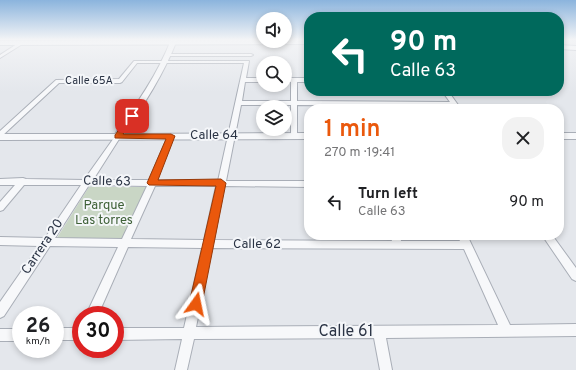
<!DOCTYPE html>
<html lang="en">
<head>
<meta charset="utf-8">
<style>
  body { margin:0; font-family:Overpass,sans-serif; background:#f2f2f2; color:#202124; height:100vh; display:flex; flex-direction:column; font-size:15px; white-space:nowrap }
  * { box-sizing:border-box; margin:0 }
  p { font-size:13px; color:#757577 }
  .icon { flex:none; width:22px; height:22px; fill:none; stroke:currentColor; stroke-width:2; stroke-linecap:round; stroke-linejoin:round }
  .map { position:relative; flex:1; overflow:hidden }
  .side { position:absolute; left:304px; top:104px; width:260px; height:136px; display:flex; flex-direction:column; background:#fff; border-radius:16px; box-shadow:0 2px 6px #0003 }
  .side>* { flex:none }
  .banner { position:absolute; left:304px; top:12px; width:260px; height:84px; border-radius:16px; box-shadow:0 2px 6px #0003; background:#00695c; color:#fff; overflow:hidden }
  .controls { position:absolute; left:256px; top:12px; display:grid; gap:8px }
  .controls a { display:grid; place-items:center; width:36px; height:36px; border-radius:50%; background:#fff; box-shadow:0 2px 6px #0003; font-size:20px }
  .speed { position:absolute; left:12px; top:306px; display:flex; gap:8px; font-size:20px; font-weight:700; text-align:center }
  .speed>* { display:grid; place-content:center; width:52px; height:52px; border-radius:50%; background:#fff; box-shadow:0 2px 6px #0003; line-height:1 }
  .speed small { font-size:10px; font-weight:400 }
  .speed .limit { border:6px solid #d22; background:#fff; color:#111 }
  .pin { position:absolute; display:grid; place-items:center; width:34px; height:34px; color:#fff; margin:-17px; border-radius:8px; box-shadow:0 2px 6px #0006 }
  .me { position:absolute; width:44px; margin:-22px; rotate:12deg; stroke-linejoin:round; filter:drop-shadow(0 0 3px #0008) }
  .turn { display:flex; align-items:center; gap:14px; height:84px; padding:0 20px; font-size:18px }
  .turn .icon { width:52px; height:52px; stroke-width:2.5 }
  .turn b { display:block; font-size:28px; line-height:34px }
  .round { display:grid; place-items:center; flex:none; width:42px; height:42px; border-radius:16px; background:#f2f2f2 }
  .headline { display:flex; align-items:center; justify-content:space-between; height:68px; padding:0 20px }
  h1 { font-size:24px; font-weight:600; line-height:30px; color:#ea580c }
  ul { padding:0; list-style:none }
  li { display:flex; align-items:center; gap:12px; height:60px; padding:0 20px }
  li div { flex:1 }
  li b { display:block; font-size:15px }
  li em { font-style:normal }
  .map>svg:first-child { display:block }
  .green { fill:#c9d6c5 }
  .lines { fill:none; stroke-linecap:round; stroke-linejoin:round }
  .minor-casing { stroke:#a9aeb7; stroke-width:2 }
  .tertiary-casing { stroke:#a9aeb7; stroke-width:2 }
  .primary-casing { stroke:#a3abb8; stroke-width:2 }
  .minor { fill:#f7f8fa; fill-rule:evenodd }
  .tertiary { fill:#f7f8fa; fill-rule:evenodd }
  .primary { fill:#fff; fill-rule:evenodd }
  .route { fill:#ea580c; stroke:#983908 }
  .labels { text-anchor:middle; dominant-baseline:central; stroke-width:4; stroke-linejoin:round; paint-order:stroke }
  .far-street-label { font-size:11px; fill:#2b3445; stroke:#f4f6f9 }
  .street-label { font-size:13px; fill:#2b3445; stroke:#f4f6f9 }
  .park-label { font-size:13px; fill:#3f6138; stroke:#f4f6f9 }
  .near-street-label { font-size:16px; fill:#2b3445; stroke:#f4f6f9 }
</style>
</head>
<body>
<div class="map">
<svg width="576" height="370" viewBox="0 0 576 370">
  <rect width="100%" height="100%" fill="#e4e7ec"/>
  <path class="green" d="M89,187H147L125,239L55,241Z
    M398,235H455L459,242L400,241Z"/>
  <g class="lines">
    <defs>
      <path id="minor" d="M20,42L24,43L0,58V55Z
        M167,54H251L253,55L251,56H169L167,55Z
        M134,61H249L246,78H263V82H245L242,101H291V82H285V78H309V82H297V101L450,102L442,91H448L461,109H455L453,106L297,105V136L294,138L291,136V105H241L226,181H309V187L224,186L214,240L392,241L390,235H400L401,241H460L457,235H467L510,325L576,324V336L386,338L392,370H380L374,338L194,339L187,370H175L182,339L115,340V328H184L202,248L128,247L98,315H86L118,247L50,246L4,316L0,318V302L39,246L0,245V237L45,238L81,185H24L3,210L0,211V202L15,185H0V179L23,178L26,179L84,180L116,135L118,134L121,136L93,180H149L168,136L171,134L174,136L157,180L218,181L244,63H137L122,82L120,83H59L2,136L0,137V131L56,80L119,79ZM89,185L147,186L122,239L55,238ZM155,186H216L204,240L131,239ZM212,248L464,249L498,325L196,327Z
        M542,235H552L576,268V281L572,279Z
        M55,328H81V340H55Z
        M0,329H21V341H0Z"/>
      <path id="tertiary" d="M171,40H177C164,74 144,104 124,134L309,133V139L0,140V134H115C137,104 157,75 171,40Z
        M559,133H576V139H559Z"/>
      <path id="primary" d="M263,40H309V44L0,45V41Z
        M559,45L576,46V50L559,49Z"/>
    </defs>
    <use href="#minor" class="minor-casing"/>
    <use href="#tertiary" class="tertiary-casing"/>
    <use href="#primary" class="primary-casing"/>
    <use href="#minor" class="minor"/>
    <use href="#tertiary" class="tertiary"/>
    <use href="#primary" class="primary"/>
  </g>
  <linearGradient id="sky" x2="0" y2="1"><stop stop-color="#8bb4dd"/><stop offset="0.43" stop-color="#f3f4f6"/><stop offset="1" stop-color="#f3f4f6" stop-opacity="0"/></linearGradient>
  <rect width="576" height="92" fill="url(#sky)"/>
  <path class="route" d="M132,113L136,116L123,134H171L175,136L158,180L221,179L226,183L202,304L200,308L196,310L191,308L189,304L216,186L149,185L147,183L166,139L115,138V135L130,114Z"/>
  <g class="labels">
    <g class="far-street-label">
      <text x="89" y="81">Calle 65A</text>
    </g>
    <g class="street-label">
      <text x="214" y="136">Calle 64</text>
      <text transform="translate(107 182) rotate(1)">Calle 63</text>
      <text x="257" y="245">Calle 62</text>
      <text transform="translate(43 247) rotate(-56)">Carrera 20</text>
    </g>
    <g class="park-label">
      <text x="104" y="206">Parque<tspan x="104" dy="15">Las torres</tspan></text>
    </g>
    <g class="near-street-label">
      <text x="346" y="332">Calle 61</text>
    </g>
  </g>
</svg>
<div class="controls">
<a><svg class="icon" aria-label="sound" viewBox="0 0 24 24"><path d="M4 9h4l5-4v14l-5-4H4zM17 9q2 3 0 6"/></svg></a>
<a><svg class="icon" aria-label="search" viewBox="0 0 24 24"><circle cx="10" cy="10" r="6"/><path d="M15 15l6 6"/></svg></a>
<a><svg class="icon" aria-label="layers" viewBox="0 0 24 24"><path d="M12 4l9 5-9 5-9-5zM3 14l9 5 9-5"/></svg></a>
</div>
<div class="speed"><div>26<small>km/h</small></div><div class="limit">30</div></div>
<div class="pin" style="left:132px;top:116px;background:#d93025"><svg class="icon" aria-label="arrive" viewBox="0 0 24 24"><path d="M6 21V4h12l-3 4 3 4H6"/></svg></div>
<svg class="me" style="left:196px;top:304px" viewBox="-20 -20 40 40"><path d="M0-17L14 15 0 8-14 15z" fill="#ea580c" stroke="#fff" stroke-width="4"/></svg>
<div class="banner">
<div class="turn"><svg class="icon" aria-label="left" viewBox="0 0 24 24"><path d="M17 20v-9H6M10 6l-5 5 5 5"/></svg><div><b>90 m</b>Calle 63</div></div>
</div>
<section class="side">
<div class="headline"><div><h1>1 min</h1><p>270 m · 19:41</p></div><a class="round"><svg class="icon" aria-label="close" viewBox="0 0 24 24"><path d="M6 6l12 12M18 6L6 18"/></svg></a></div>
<ul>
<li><svg class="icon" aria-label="left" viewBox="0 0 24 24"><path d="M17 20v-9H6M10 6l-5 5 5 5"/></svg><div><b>Turn left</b><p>Calle 63</p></div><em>90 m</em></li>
</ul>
</section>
</div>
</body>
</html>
